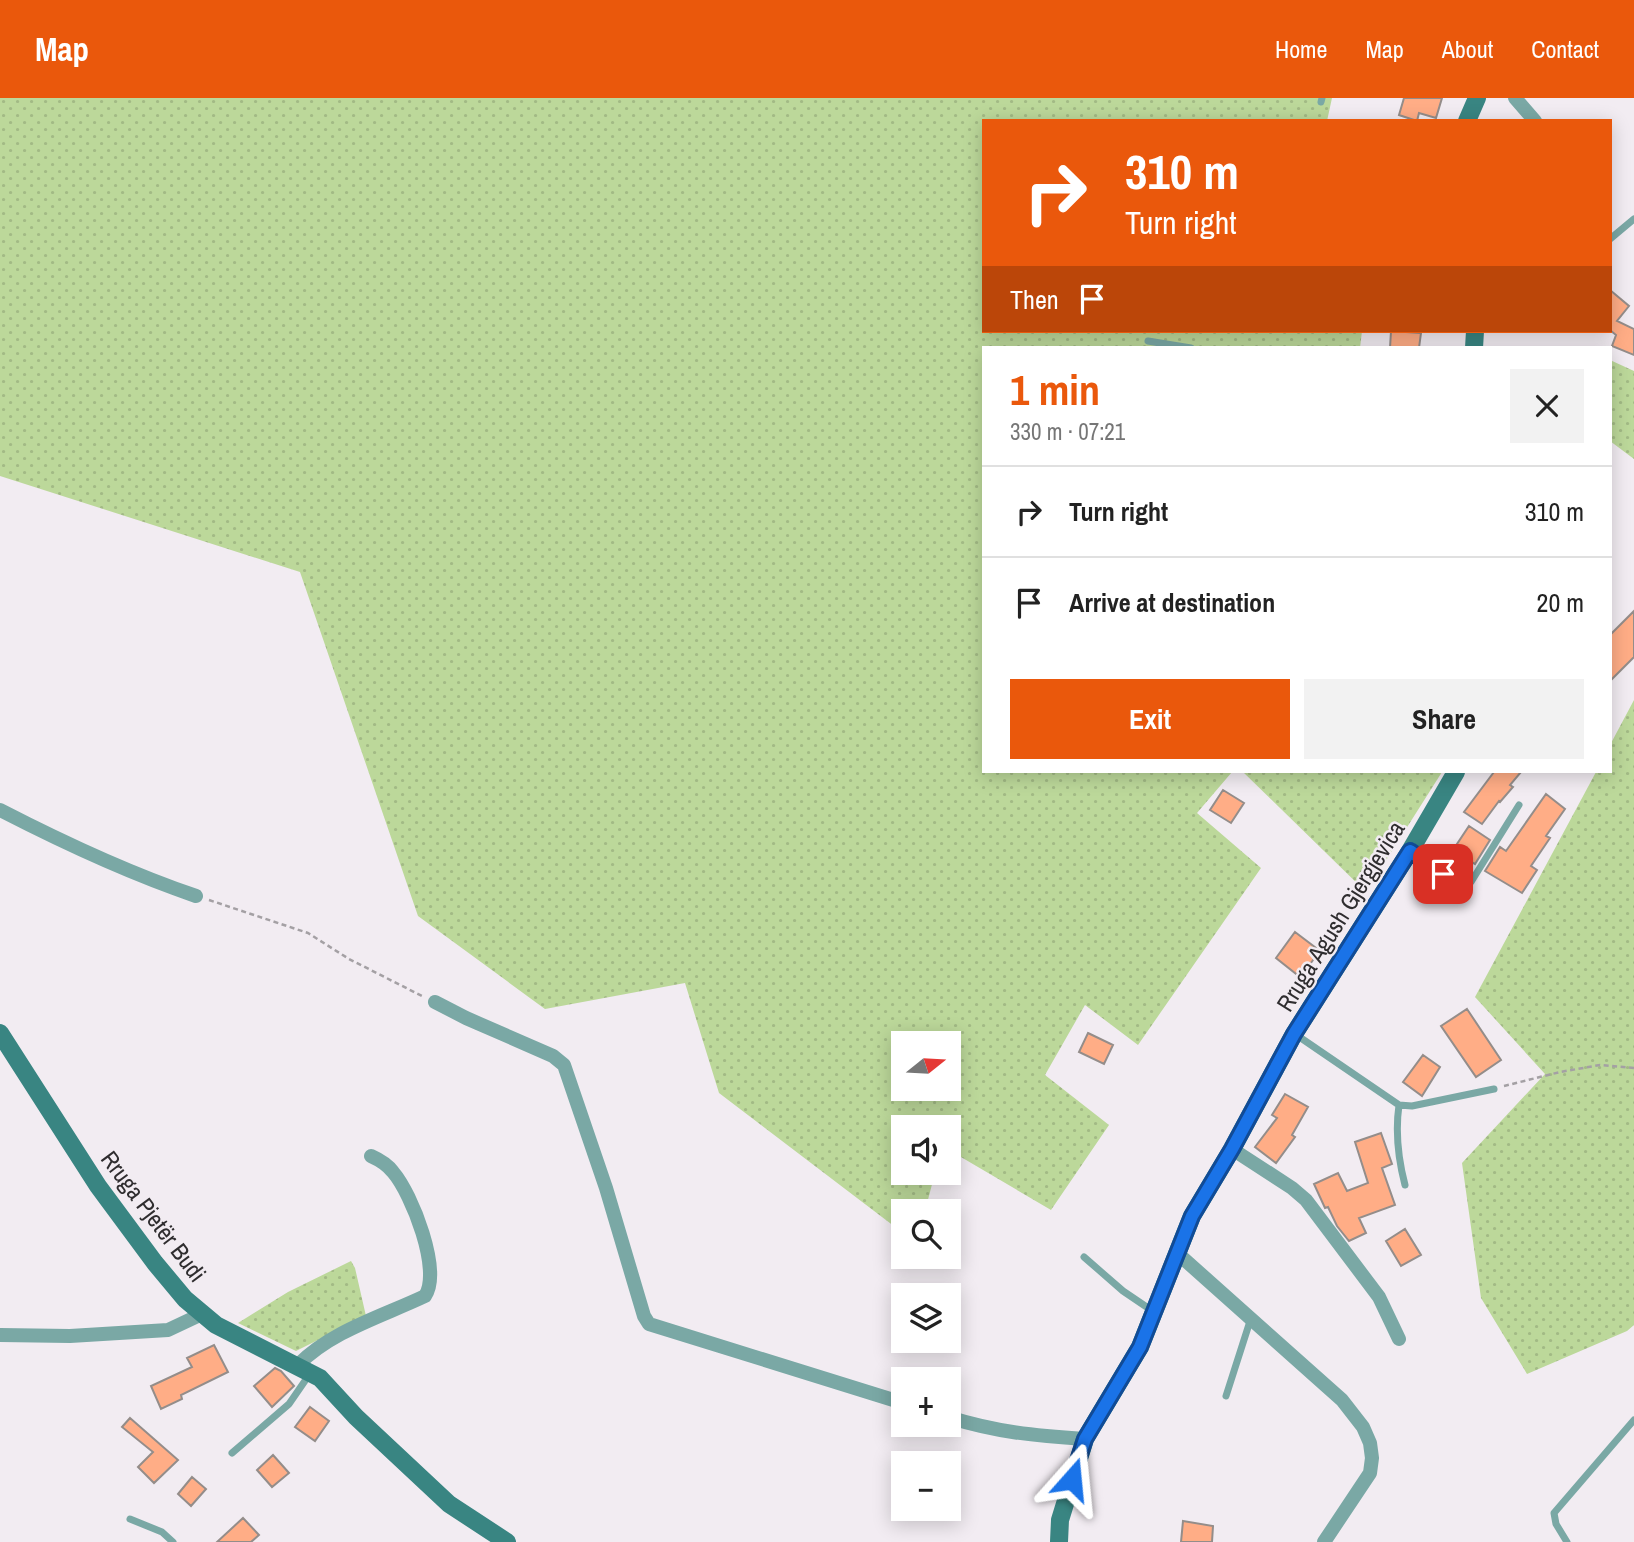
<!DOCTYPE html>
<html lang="en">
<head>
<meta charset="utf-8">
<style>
  body { margin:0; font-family:"Archivo Narrow",sans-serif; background:#f2f2f2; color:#222; height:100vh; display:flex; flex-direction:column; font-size:26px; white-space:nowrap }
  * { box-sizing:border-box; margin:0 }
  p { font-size:23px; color:#767676 }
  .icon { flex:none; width:38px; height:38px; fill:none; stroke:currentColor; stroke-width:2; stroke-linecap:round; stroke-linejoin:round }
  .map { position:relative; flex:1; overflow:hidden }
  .details { position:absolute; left:982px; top:248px; width:630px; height:427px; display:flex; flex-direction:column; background:#fff; border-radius:0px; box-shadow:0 4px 18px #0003 }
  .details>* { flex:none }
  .banner { position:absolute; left:982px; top:21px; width:630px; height:214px; border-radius:0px; box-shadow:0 4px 18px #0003; background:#ea580c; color:#fff; overflow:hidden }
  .needle { width:46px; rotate:72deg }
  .buttons { position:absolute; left:891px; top:933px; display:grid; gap:14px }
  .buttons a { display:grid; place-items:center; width:70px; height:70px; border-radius:0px; background:#fff; box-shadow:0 4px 18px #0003; font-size:35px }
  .pin { position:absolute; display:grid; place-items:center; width:60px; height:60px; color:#fff; margin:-30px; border-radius:14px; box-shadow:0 4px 10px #0006 }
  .me { position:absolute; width:77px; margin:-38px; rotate:18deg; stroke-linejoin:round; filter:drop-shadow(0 0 5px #0008) }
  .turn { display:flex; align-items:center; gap:24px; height:147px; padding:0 28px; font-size:32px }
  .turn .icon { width:91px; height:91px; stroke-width:2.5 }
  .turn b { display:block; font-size:49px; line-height:60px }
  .then { display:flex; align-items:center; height:66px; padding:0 28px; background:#0003; gap:14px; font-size:26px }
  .round { display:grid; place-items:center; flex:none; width:74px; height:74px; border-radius:0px; background:#f2f2f2 }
  .head { display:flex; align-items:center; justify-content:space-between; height:119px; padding:0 28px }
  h1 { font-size:42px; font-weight:800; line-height:52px; color:#ea580c }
  .cta { display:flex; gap:14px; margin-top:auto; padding:14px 28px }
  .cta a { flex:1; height:80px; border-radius:0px; background:#ea580c; color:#fff; font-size:28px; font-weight:800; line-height:80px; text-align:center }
  .cta a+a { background:#f2f2f2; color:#222 }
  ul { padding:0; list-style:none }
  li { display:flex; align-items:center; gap:21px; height:91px; padding:0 28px; border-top:2px solid #e0e0e0 }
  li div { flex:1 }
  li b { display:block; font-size:26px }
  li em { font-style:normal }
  header { display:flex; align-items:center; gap:42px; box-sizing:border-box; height:98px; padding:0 35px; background:#ea580c; color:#fff }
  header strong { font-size:33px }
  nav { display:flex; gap:38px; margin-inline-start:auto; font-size:24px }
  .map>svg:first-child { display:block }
  .grass { fill:url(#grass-dots); fill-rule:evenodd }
  .building { fill:#ffad86; stroke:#948d8a; stroke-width:2 }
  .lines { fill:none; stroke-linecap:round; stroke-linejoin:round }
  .path { stroke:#a4a0a4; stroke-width:2.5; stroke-dasharray:5 3.5; stroke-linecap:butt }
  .lane { stroke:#7aa8a5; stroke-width:7 }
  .street { stroke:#7aa8a5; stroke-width:14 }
  .secondary { stroke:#398582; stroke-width:18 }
  .route-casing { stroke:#114b97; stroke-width:18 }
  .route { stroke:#1a73e8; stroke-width:12 }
  .labels { text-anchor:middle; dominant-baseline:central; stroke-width:5; stroke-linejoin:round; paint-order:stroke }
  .street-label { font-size:24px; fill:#2f2d2f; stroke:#f2ecf2 }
</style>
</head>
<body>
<header>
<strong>Map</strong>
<nav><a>Home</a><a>Map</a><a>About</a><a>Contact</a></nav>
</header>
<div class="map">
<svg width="1634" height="1444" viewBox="0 0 1634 1444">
  <defs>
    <pattern id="grass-dots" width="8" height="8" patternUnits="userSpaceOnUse" patternTransform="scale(1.75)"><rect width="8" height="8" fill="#bcd89a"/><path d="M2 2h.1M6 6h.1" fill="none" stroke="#a2ba85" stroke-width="1.8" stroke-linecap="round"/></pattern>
  </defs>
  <rect width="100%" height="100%" fill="#f2ecf2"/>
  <path class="grass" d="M0,0H1332L1327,23H984V233H1362L1360,250H984V674H1232L1197,715L1261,770L1138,947L1085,907L1045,977L1109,1027L1051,1112L949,1052L948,1029H903V1074L935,1075L925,1113H903V1135L719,995L685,885L545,911L418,818L300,474L0,378ZM903,945H948V990H903Z
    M1610,262L1634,273V361L1610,343Z
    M1634,602V1227L1627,1233L1527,1276L1481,1200L1462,1065L1545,976L1475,899L1596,674H1610V647Z
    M1243,674H1442L1366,794Z
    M351,1163L355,1170L366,1218L296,1253L238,1225L288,1194Z"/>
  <path class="building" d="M1404,0H1442L1436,20L1419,15L1417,23L1399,17Z
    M1610,192L1629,208L1617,223L1634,231V257L1612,248L1616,237L1610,232Z
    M1391,233L1421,235L1419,250H1390Z
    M1634,513V559L1610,583V537Z
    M1494,674H1521L1510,687L1513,689L1500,704L1499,703L1482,726L1464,714Z
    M1223,692L1244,705L1231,725L1210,712Z
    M1546,696L1565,711L1546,738L1550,740L1531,768L1537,772L1522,795L1485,773L1500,749L1506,753Z
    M1469,728L1490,742L1475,766L1453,752Z
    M1295,834L1320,853L1300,879L1276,860Z
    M1467,911L1501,962L1476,979L1441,928Z
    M1088,935L1113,947L1104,966L1079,954Z
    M1423,957L1440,969L1422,998L1403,984Z
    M1285,996L1308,1009L1292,1037L1295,1039L1276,1065L1255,1049L1277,1020L1272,1017Z
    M1381,1035L1392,1066L1382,1070L1395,1107L1359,1120L1366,1135L1349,1143L1337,1128L1328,1109L1325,1110L1314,1086L1338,1075L1347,1093L1368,1085L1355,1044Z
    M1405,1131L1421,1157L1401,1168L1386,1143Z
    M214,1247L228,1274L181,1297L182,1301L161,1311L151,1288L192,1269L187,1260Z
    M275,1270L281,1273L294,1288L272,1309L254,1288Z
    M310,1309L329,1323L315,1343L295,1329Z
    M130,1320L178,1362L154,1385L138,1369L153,1354L122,1329Z
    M273,1357L289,1375L272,1389L257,1372Z
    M192,1379L206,1391L191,1408L178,1396Z
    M243,1420L259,1437L251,1444H217Z
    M1183,1423L1213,1428L1212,1444H1181Z"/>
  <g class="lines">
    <path class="path" d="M209,802L308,835L349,861L422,898
      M1504,988L1560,974L1600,967L1634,970"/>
    <path class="lane" d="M1321,4L1322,0
      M1610,141L1634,121
      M1148,243L1191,250
      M1410,754L1460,788H1465L1471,784L1519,707
      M1295,936L1399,1007L1412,1008L1494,991
      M1399,1007C1395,1035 1398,1060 1405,1087
      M1084,1159L1123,1193L1154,1214
      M1226,1298L1251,1220
      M232,1355L289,1306L309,1277
      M130,1421L162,1434L173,1444
      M1567,1444L1556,1426L1554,1415L1634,1322"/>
    <path class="street" d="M1515,0L1535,23
      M0,712C64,745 128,775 196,798
      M435,904L466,920L553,958L564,967L606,1090L644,1218L649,1226L903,1305
      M1232,1051L1292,1090L1306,1102L1379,1199L1399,1241
      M1176,1154L1342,1302L1363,1329L1370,1345L1372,1360L1370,1375L1324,1444
      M0,1237L70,1238L168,1232L202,1216
      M298,1267C331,1233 383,1218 425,1198C442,1173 412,1096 393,1074C387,1066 380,1062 371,1058
      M948,1319C996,1334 1035,1338 1085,1341"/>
    <path class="secondary" d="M1467,23L1477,0
      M1474,250L1475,233
      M0,935L98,1088L155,1165L185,1201L216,1227L320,1280L356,1319L449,1406L507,1444
      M1059,1444L1060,1422L1085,1341L1140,1249L1192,1118L1232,1051L1294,936L1410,753L1456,674"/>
  </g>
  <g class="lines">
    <defs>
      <path id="route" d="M1072,1381L1085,1341L1140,1249L1192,1118L1232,1051L1294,936L1410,753L1443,776"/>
    </defs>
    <use href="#route" class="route-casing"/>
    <use href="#route" class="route"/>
  </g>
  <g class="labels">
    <g class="street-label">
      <text transform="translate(1340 818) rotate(-58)">Rruga Agush Gjergjevica</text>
      <text transform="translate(154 1118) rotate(53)">Rruga Pjetër Budi</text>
    </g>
  </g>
</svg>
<div class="buttons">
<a><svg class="needle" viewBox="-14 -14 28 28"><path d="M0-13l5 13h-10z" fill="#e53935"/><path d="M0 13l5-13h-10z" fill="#767676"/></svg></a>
<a><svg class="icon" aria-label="sound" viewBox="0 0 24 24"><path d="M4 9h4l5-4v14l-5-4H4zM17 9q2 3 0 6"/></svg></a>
<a><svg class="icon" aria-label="search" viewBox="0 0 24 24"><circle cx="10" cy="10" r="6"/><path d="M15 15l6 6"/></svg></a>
<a><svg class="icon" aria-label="layers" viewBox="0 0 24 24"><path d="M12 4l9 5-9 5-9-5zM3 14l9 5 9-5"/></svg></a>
<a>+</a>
<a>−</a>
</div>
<div class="pin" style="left:1443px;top:776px;background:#d93025"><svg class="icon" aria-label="arrive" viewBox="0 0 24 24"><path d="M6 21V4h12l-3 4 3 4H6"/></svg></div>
<svg class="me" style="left:1072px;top:1381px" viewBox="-20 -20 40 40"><path d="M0-17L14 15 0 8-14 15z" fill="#1a73e8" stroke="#fff" stroke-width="4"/></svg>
<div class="banner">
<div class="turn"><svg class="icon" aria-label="right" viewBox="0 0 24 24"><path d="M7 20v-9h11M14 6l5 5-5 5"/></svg><div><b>310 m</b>Turn right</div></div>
<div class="then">Then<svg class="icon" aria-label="arrive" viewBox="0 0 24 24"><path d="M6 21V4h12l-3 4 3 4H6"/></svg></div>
</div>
<section class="details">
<div class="head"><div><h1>1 min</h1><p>330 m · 07:21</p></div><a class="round"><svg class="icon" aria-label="close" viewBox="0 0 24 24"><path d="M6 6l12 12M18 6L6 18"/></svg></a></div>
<ul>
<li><svg class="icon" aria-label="right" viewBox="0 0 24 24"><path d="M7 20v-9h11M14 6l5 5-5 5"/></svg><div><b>Turn right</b></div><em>310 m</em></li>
<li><svg class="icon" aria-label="arrive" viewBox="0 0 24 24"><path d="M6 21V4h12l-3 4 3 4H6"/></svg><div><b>Arrive at destination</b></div><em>20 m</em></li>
</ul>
<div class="cta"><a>Exit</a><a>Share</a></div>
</section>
</div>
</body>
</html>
